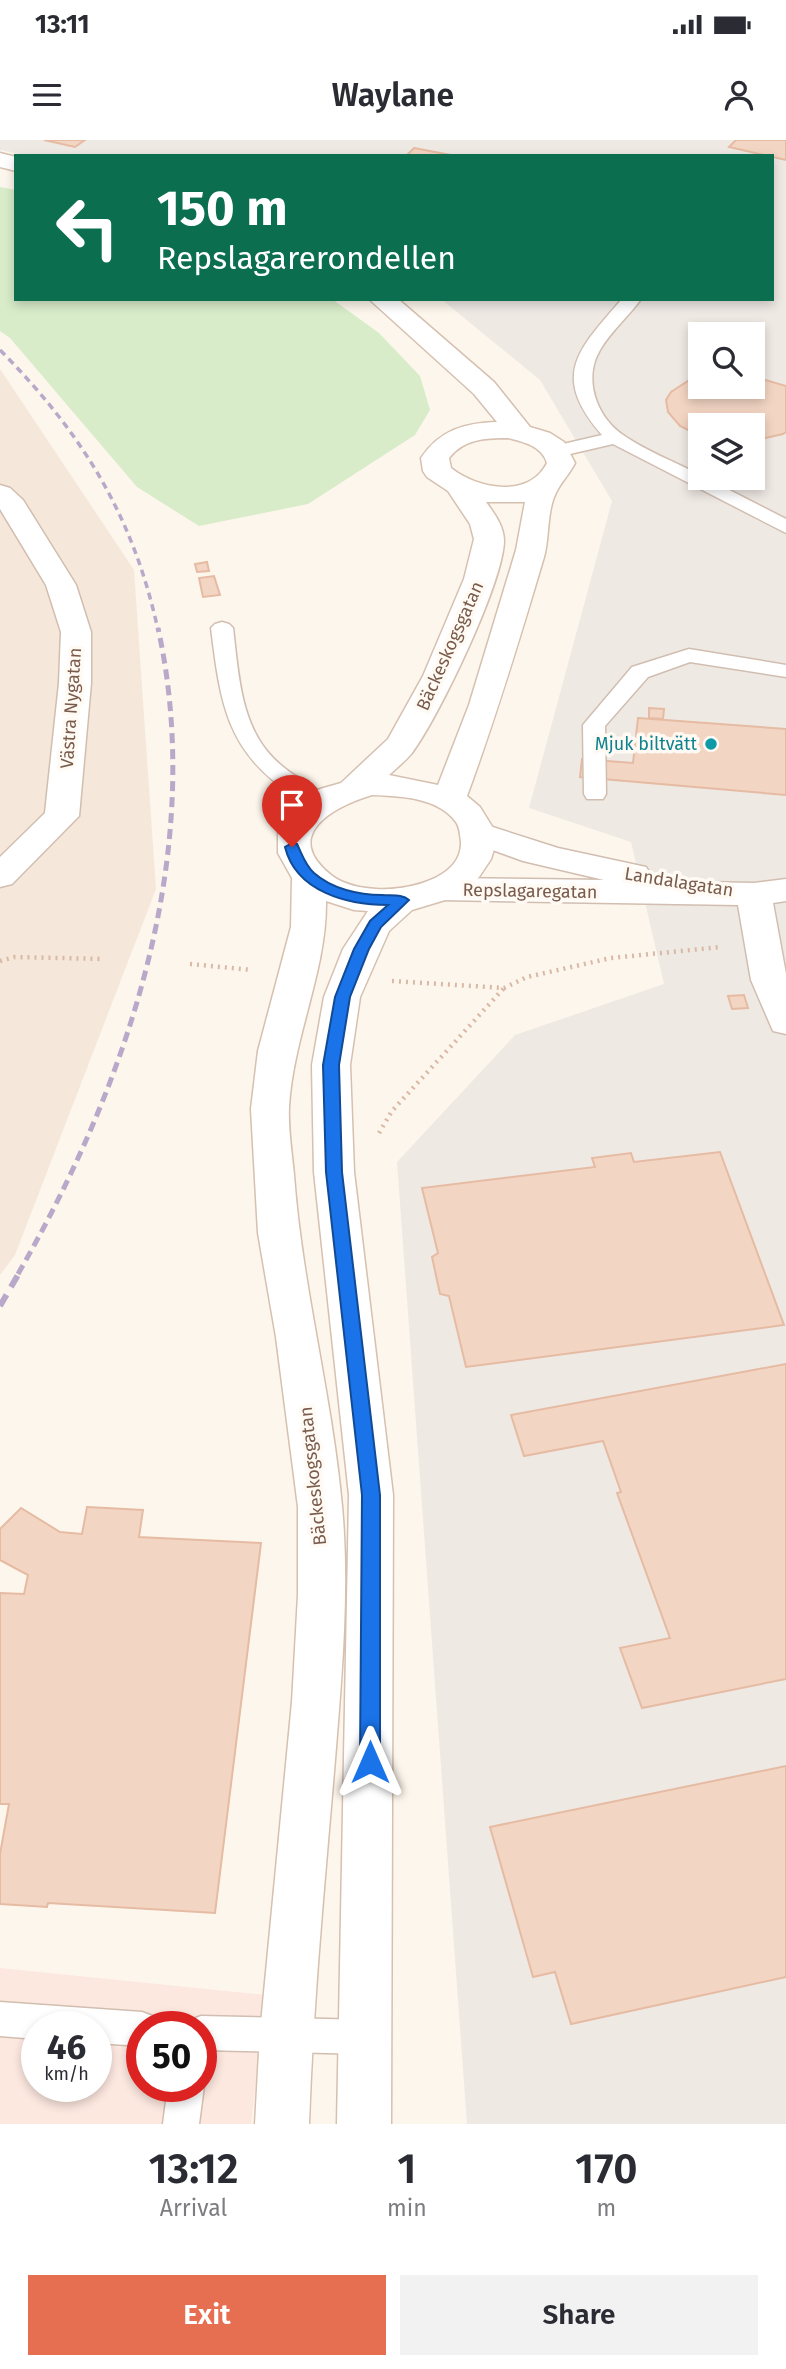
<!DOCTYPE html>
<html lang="en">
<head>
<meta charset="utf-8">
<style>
  body { margin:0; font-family:"Fira Sans",sans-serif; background:#f2f2f3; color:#2b2b33; height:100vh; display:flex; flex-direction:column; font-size:26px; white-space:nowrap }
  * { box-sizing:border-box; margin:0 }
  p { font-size:23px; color:#7c7c81 }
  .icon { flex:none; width:38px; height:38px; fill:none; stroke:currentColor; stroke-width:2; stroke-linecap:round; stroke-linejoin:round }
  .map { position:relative; height:1984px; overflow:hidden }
  .panel { display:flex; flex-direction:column; background:#fff; flex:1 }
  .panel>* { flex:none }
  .top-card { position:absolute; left:14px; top:14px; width:760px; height:147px; border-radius:0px; box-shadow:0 4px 10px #0003; background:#0b6e4f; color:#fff; overflow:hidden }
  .controls { position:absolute; left:688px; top:182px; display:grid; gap:14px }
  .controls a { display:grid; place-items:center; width:77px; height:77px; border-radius:0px; background:#fff; box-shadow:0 4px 10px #0003; font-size:35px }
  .speed { position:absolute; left:21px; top:1871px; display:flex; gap:14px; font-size:35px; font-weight:700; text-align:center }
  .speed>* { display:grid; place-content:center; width:91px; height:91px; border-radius:50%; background:#fff; box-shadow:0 4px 10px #0003; line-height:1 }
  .speed small { font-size:18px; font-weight:400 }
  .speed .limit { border:10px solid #d22; background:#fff; color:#111 }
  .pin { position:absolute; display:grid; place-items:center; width:60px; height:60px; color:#fff; margin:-72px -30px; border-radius:50% 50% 50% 0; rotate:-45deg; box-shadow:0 0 7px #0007 }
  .pin .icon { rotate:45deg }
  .me { position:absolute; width:77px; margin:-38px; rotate:0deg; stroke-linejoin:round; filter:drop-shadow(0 0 5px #0008) }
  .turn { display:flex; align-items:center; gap:24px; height:147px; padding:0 28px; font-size:32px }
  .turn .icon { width:91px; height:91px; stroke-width:2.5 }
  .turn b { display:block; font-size:49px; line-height:60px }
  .eta { display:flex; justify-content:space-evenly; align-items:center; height:119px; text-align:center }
  .eta b { font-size:42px; font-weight:600; line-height:49px }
  .primary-button { display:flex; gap:14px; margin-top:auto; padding:14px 28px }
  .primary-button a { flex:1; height:80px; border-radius:0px; background:#e76f51; color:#fff; font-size:28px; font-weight:600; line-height:80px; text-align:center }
  .primary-button a+a { background:#f2f2f3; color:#2b2b33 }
  .status { display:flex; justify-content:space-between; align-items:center; height:49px; padding:0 35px; background:#fff; direction:ltr }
  .status svg { height:19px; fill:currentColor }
  header { display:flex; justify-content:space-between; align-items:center; height:91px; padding:0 28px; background:#fff; font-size:32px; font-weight:600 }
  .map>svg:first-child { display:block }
  .residential { fill:#f5e8da }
  .commercial { fill:#fde8e0; fill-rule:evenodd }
  .industrial { fill:#efe9e4; fill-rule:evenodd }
  .green { fill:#d8ecc9 }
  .building { fill:#f3d5c3; stroke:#e6bba3; stroke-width:2 }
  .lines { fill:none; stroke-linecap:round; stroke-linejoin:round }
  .service-casing { stroke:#d1beb0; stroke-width:3 }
  .minor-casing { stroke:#d1beb0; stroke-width:3 }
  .secondary-casing { stroke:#d6c0b0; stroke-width:3 }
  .path { stroke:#d9b8a5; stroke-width:4.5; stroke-dasharray:2 5; stroke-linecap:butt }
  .service { fill:#fff; fill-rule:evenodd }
  .minor { fill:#fff; fill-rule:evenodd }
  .secondary { fill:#fff; fill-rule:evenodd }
  .rail-far2 { stroke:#b9a8c9; stroke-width:3.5; stroke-dasharray:7 5; stroke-linecap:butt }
  .rail-far1 { stroke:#b9a8c9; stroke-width:5; stroke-dasharray:10 6; stroke-linecap:butt }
  .rail { stroke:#b9a8c9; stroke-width:6; stroke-dasharray:13 9; stroke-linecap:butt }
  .route { fill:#1a73e8; stroke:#114b97; stroke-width:2 }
  .culture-dot { fill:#0f9aa8; stroke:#fffaf3; stroke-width:2.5 }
  .labels { text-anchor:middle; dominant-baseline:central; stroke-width:7; stroke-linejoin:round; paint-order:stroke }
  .street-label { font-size:18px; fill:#7a5c4d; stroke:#fffaf3 }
  .culture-label { font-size:18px; fill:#0d838f; stroke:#fffaf3; text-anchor:end }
</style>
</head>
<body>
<div class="status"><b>13:11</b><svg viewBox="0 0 49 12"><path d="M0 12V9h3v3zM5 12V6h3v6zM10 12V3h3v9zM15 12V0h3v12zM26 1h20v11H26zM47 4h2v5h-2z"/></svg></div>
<header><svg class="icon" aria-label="menu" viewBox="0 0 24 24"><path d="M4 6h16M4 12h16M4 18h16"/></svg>Waylane<svg class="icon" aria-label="person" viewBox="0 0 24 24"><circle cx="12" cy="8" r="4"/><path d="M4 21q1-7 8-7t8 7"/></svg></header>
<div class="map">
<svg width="786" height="1984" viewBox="0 0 786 1984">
  <rect width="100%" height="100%" fill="#fdf6ec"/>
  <path class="residential" d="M0,229L134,430L156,749L15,1115L0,1135Z"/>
  <path class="commercial" d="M0,1828L266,1855L251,1984H0ZM37,1886H96V1946H37ZM142,1886H201V1946H142Z"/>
  <path class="industrial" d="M0,0H786V1984H467L397,1022L515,895L664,844L631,702L529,668L612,361L540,240L441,159H772V16H28L0,10ZM700,194H752V247H700ZM700,285H752V338H700Z"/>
  <path class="green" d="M0,47L16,50V159H332L379,193L420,236L430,270L415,295L308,364L199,386L137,347L10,198L0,191Z"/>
  <path class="building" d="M44,0H85L75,7Z
    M736,0H786V20L729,7Z
    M414,8L456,16H406Z
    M752,236L786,246V292L783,294L752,301V285H700V296L680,286L668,272L666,260L671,252L688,241L700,237V247H752Z
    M207,422L209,431L197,432L195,424Z
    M214,436L220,455L203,457L199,438Z
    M649,568L664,569L663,579L649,578Z
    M638,578L786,589V655L580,637L582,619L633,623Z
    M744,855L748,868L732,869L728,856Z
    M720,1012L784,1185L466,1227L449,1156L440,1154L432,1117L438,1113L422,1048L595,1027L592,1018L631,1013L634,1022Z
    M786,1224V1539L642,1568L620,1508L670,1498L617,1353L621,1352L603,1301L524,1316L511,1275Z
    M87,1367L143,1370L139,1397L261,1403L215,1773L48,1763L47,1767L0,1764V1714L9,1664H0V1453L24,1454L28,1435L0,1420V1389L21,1368L60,1392L82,1394Z
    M786,1626V1837L571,1884L555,1832L533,1837L490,1687Z"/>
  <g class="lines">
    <defs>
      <path id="service" d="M622,159H641C628,177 611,191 600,210C583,239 596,276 623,295C646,311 675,322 700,335V338H706L786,379V393L613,304L557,317L550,315L547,311L550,307L602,295C550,235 578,210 622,159Z
        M222,482L229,484L233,488C238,529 240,578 267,611C283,631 307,643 328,656L331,661L328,666C313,670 302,660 289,652C225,610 220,558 211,488L215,484Z
        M689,509L786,525V537L690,522L648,537L605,586L606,654L603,659H587L584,654L583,585L632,527Z
        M0,1862L142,1872L155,1877L159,1886H142V1906L96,1903V1886H37V1899L0,1896Z
        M201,1876L367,1880L380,1885L385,1897L380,1909L367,1914L201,1910V1886H186L188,1881Z
        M201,1939L204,1946L199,1984H163L168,1946H201Z"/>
      <path id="minor" d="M0,345L10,348L23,360L76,445L91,492V543L79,676L12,744L0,747V717L45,673L59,543L61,492L46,445L0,369Z
        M477,682L558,708L646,727L651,735L647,741L754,743L786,739V761L773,763L786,834V894L773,891L751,840L738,765L441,760L429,757L424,749L429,741L441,738L604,740L523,721L465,700L460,693L465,686Z"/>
      <path id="secondary" d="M0,13L16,17V31L0,27Z
        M369,159H398L494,242L530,287L550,293L564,302L575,323C570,333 563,340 558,349C546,369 550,396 544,417C520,498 496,577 467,656L480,667L493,688L495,706L491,719L479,737L464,750L445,760L412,770L389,791L360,857L350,925L354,1032L393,1355L391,1984H337L349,1355L314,1032L312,925L324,857L343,809L368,771L354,770L326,761C327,830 293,897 289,967C288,989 292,1013 294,1035C302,1146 332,1255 342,1366C350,1453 341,1545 334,1632C324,1749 313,1866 309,1984H255L260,1894L292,1562L298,1455V1367L276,1197L258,1093L251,969L258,911L291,787L292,738L278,713V692L295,665L320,649L341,643L388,599L423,536L464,439L474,399L470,384L448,351L427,337L423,331L421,318C440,290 464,283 497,282L474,254ZM508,298C524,302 542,306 547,323C529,359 477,349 451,328L449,318C464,299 485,298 508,298ZM486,362H525L516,410L469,565L438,645L389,635C397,628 405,621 412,613C439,577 503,443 504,401C504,386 494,373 486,362ZM372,655C399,656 438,657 456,682C460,688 460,695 461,702C462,740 404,751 376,749C360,748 344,745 331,735C281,695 333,667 372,655Z"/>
    </defs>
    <use href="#service" class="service-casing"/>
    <use href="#minor" class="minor-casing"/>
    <use href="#secondary" class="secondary-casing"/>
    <path class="path" d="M0,821L15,817L103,819
      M190,824L252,830
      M392,841L504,848L527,837L611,818L721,807
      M379,993L392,971L504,848"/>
    <use href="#service" class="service"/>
    <use href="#minor" class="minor"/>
    <use href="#secondary" class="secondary"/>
    <path class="rail-far2" d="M0,210C82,293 133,375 158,490"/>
    <path class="rail-far1" d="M18,1134C128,943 207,711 158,488"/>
    <path class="rail" d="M0,1166L19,1133"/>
  </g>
  <path class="route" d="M292,703L297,704C302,714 305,725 314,733C332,749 359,755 382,755C392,756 402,754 409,760L381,787L369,809L350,857L339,925L342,1032L380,1355V1622L377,1628L370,1631L363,1628L360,1622L362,1355L326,1032L323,925L335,857L354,809L370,781L388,765C348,765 296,752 285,707Z"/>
  <circle class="culture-dot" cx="711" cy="604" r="7"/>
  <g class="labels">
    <g class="street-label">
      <text transform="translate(450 506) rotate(-66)">Bäckeskogsgatan</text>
      <text transform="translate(71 568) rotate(-86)">Västra Nygatan</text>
      <text transform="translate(679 742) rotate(9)">Landalagatan</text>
      <text transform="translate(530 751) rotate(1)">Repslagaregatan</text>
      <text transform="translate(313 1336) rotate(-96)">Bäckeskogsgatan</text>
    </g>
    <g class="culture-label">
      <text x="697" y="604">Mjuk biltvätt</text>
    </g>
  </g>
</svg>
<div class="controls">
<a><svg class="icon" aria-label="search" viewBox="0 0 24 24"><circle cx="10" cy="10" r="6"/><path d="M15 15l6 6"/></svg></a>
<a><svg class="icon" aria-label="layers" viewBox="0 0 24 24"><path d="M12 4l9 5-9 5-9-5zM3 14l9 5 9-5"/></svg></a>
</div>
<div class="speed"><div>46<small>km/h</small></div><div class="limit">50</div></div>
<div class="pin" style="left:292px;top:707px;background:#d93025"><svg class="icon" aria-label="arrive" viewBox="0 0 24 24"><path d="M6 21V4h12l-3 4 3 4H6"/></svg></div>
<svg class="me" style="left:370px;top:1622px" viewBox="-20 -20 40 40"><path d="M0-17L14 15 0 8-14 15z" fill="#1a73e8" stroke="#fff" stroke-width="4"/></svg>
<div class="top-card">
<div class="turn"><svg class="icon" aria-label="left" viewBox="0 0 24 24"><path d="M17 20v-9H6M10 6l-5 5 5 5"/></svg><div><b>150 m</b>Repslagarerondellen</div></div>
</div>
</div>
<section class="panel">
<div class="eta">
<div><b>13:12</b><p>Arrival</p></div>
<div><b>1</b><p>min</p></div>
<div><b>170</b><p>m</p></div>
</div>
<div class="primary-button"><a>Exit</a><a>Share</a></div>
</section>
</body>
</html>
